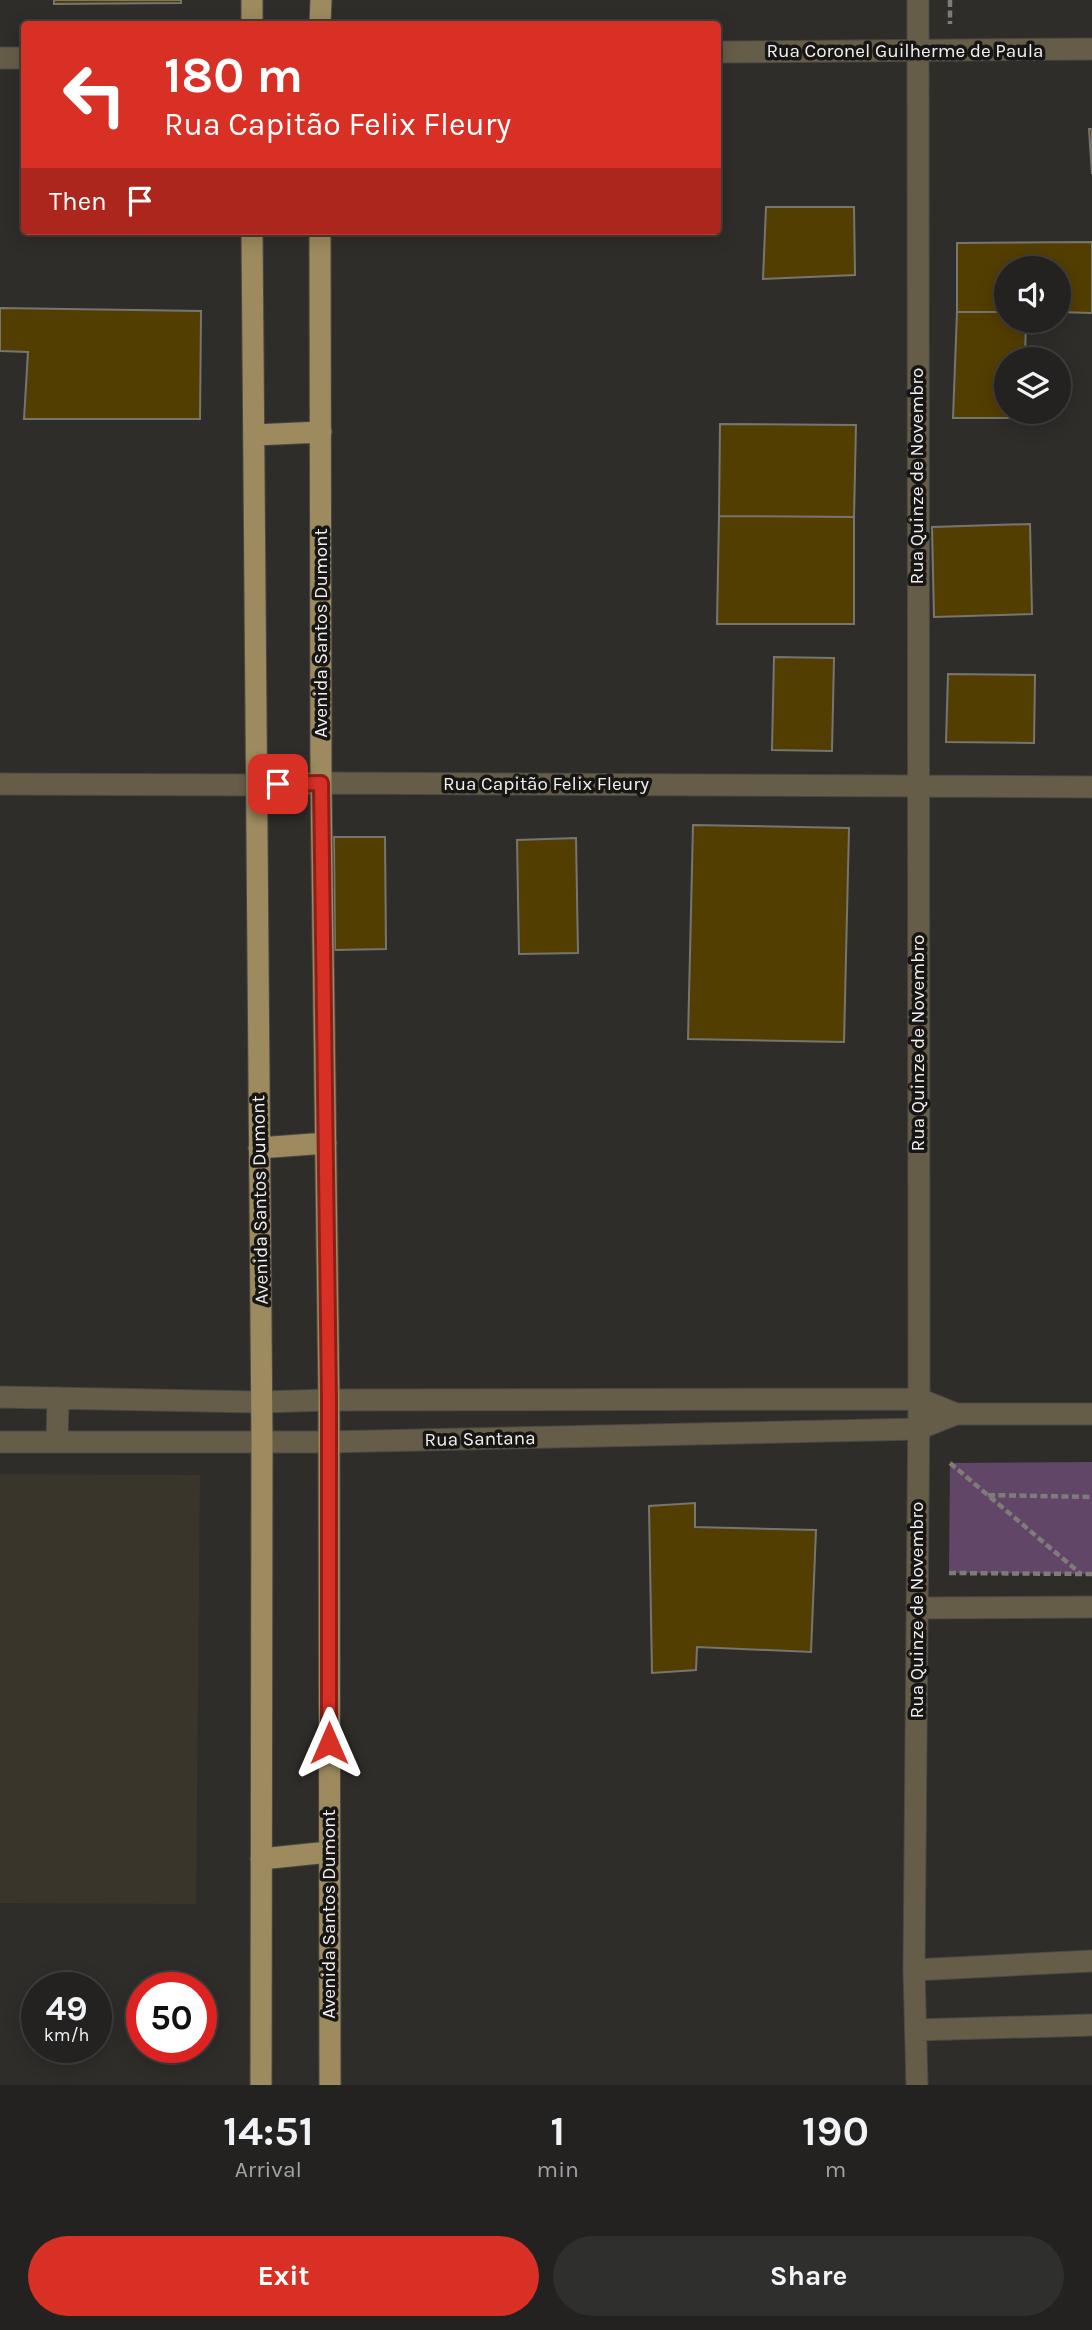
<!DOCTYPE html>
<html lang="en">
<head>
<meta charset="utf-8">
<style>
  body { margin:0; font-family:Karla,sans-serif; background:#2f2f2d; color:#f1f3f6; height:100vh; display:flex; flex-direction:column; font-size:26px; white-space:nowrap }
  * { box-sizing:border-box; margin:0 }
  p { font-size:23px; color:#a3a4a5 }
  .icon { flex:none; width:38px; height:38px; fill:none; stroke:currentColor; stroke-width:2; stroke-linecap:round; stroke-linejoin:round }
  .map { position:relative; height:2085px; overflow:hidden }
  .details { display:flex; flex-direction:column; background:#232220; flex:1 }
  .details>* { flex:none }
  .banner { position:absolute; left:21px; top:21px; width:700px; height:214px; border-radius:7px; box-shadow:0 4px 18px #0003,0 0 0 2px #403f3e; background:#d93025; color:#fff; overflow:hidden }
  .buttons { position:absolute; left:994px; top:256px; display:grid; gap:14px }
  .buttons a { display:grid; place-items:center; width:77px; height:77px; border-radius:50%; background:#232220; box-shadow:0 4px 18px #0003,0 0 0 2px #403f3e; font-size:35px }
  .speed { position:absolute; left:21px; top:1972px; display:flex; gap:14px; font-size:35px; font-weight:700; text-align:center }
  .speed>* { display:grid; place-content:center; width:91px; height:91px; border-radius:50%; background:#232220; box-shadow:0 4px 18px #0003,0 0 0 2px #403f3e; line-height:1 }
  .speed small { font-size:18px; font-weight:400 }
  .speed .limit { border:10px solid #d22; background:#fff; color:#111 }
  .pin { position:absolute; display:grid; place-items:center; width:60px; height:60px; color:#fff; margin:-30px; border-radius:14px; box-shadow:0 4px 10px #0006 }
  .me { position:absolute; width:77px; margin:-38px; rotate:0deg; stroke-linejoin:round; filter:drop-shadow(0 0 5px #0008) }
  .turn { display:flex; align-items:center; gap:24px; height:147px; padding:0 28px; font-size:32px }
  .turn .icon { width:91px; height:91px; stroke-width:2.5 }
  .turn b { display:block; font-size:49px; line-height:60px }
  .then { display:flex; align-items:center; height:66px; padding:0 28px; background:#0003; gap:14px; font-size:26px }
  .eta { display:flex; justify-content:space-evenly; align-items:center; height:119px; text-align:center }
  .eta b { font-size:42px; font-weight:700; line-height:49px }
  .button { display:flex; gap:14px; margin-top:auto; padding:14px 28px }
  .button a { flex:1; height:80px; border-radius:42px; background:#d93025; color:#fff; font-size:28px; font-weight:700; line-height:80px; text-align:center }
  .button a+a { background:#2f2f2d; color:#f1f3f6 }
  .map>svg:first-child { display:block }
  .built { fill:#39352b }
  .green { fill:#624667 }
  .building { fill:#533e01; stroke:#777570; stroke-width:2 }
  .lines { fill:none; stroke-linecap:round; stroke-linejoin:round }
  .minor-casing { stroke:#4a4846; stroke-width:23 }
  .major-casing { stroke:#4a4846; stroke-width:23 }
  .path { stroke:#7d7c79; stroke-width:4.5; stroke-dasharray:7 3.5; stroke-linecap:butt }
  .minor { stroke:#665d48; stroke-width:21 }
  .major { stroke:#9d8a5e; stroke-width:21 }
  .route-casing { stroke:#8d1f18; stroke-width:18 }
  .route { stroke:#d93025; stroke-width:12 }
  .labels { text-anchor:middle; dominant-baseline:central; stroke-width:7; stroke-linejoin:round; paint-order:stroke }
  .street-label { font-size:19px; fill:#f2f1ef; stroke:#171614 }
</style>
</head>
<body>
<div class="map">
<svg width="1092" height="2085" viewBox="0 0 1092 2085">
  <rect width="100%" height="100%" fill="#2f2d2a"/>
  <path class="built" d="M0,1474L200,1475L196,1904L0,1903Z"/>
  <path class="green" d="M1092,1462V1574L949,1573L950,1463Z"/>
  <path class="building" d="M54,0H181V3L54,4Z
    M1089,129H1092V174Z
    M766,207H854L855,275L763,279Z
    M1092,242V313L1059,312V268H1006V312H957V243Z
    M0,308L201,311L200,419H24L28,352L0,351Z
    M957,312H1006V320H1026L1025,359H1006V411H1025L1024,418H953Z
    M720,424L856,425L854,517L719,516Z
    M719,516L854,517V624H717Z
    M1030,524L1032,614L934,617L932,527Z
    M774,657L834,658L832,751L772,750Z
    M948,674L1035,675L1034,743L946,742Z
    M693,825L849,828L844,1042L688,1039Z
    M334,837H385L386,949L335,950Z
    M576,838L578,953L519,954L517,840Z
    M695,1503V1527L816,1530L811,1652L697,1647L696,1670L652,1673L649,1506Z"/>
  <g class="lines">
    <defs>
      <path id="minor" d="M718,52L1092,49
        M0,58H24
        M0,784L256,785L321,783L1092,787
        M0,1397L262,1402L329,1400L919,1399L956,1414H1092
        M0,1442H328L918,1429L956,1414
        M57,1442L58,1398
        M918,1608L1092,1607
        M914,1970L1092,1961
        M917,2030L1092,2025
        M917,2085L914,1970L919,1399L918,0"/>
      <path id="major" d="M252,24V0
        M320,24L321,0
        M252,231L262,1442L261,2085
        M320,231L321,783L329,1400L330,2085
        M254,435L321,432
        M259,1148L326,1143
        M261,1859L329,1852"/>
    </defs>
    <use href="#minor" class="minor-casing"/>
    <use href="#major" class="major-casing"/>
    <path class="path" d="M950,0V24
      M950,1463L1081,1574
      M988,1495L1092,1497
      M949,1573L1092,1574"/>
    <use href="#minor" class="minor"/>
    <use href="#major" class="major"/>
  </g>
  <g class="lines">
    <defs>
      <path id="route" d="M278,784L321,783L329,1400V1743"/>
    </defs>
    <use href="#route" class="route-casing"/>
    <use href="#route" class="route"/>
  </g>
  <g class="labels">
    <g class="street-label">
      <text x="905" y="51">Rua Coronel Guilherme de Paula</text>
      <text transform="translate(917 476) rotate(-90)">Rua Quinze de Novembro</text>
      <text transform="translate(321 633) rotate(-90)">Avenida Santos Dumont</text>
      <text x="546" y="784">Rua Capitão Felix Fleury</text>
      <text transform="translate(918 1043) rotate(-90)">Rua Quinze de Novembro</text>
      <text transform="translate(260 1200) rotate(-91)">Avenida Santos Dumont</text>
      <text transform="translate(480 1439) rotate(-1)">Rua Santana</text>
      <text transform="translate(917 1610) rotate(-90)">Rua Quinze de Novembro</text>
      <text transform="translate(329 1914) rotate(-90)">Avenida Santos Dumont</text>
    </g>
  </g>
</svg>
<div class="buttons">
<a><svg class="icon" aria-label="sound" viewBox="0 0 24 24"><path d="M4 9h4l5-4v14l-5-4H4zM17 9q2 3 0 6"/></svg></a>
<a><svg class="icon" aria-label="layers" viewBox="0 0 24 24"><path d="M12 4l9 5-9 5-9-5zM3 14l9 5 9-5"/></svg></a>
</div>
<div class="speed"><div>49<small>km/h</small></div><div class="limit">50</div></div>
<div class="pin" style="left:278px;top:784px;background:#d93025"><svg class="icon" aria-label="arrive" viewBox="0 0 24 24"><path d="M6 21V4h12l-3 4 3 4H6"/></svg></div>
<svg class="me" style="left:329px;top:1743px" viewBox="-20 -20 40 40"><path d="M0-17L14 15 0 8-14 15z" fill="#d93025" stroke="#fff" stroke-width="4"/></svg>
<div class="banner">
<div class="turn"><svg class="icon" aria-label="left" viewBox="0 0 24 24"><path d="M17 20v-9H6M10 6l-5 5 5 5"/></svg><div><b>180 m</b>Rua Capitão Felix Fleury</div></div>
<div class="then">Then<svg class="icon" aria-label="arrive" viewBox="0 0 24 24"><path d="M6 21V4h12l-3 4 3 4H6"/></svg></div>
</div>
</div>
<section class="details">
<div class="eta">
<div><b>14:51</b><p>Arrival</p></div>
<div><b>1</b><p>min</p></div>
<div><b>190</b><p>m</p></div>
</div>
<div class="button"><a>Exit</a><a>Share</a></div>
</section>
</body>
</html>
